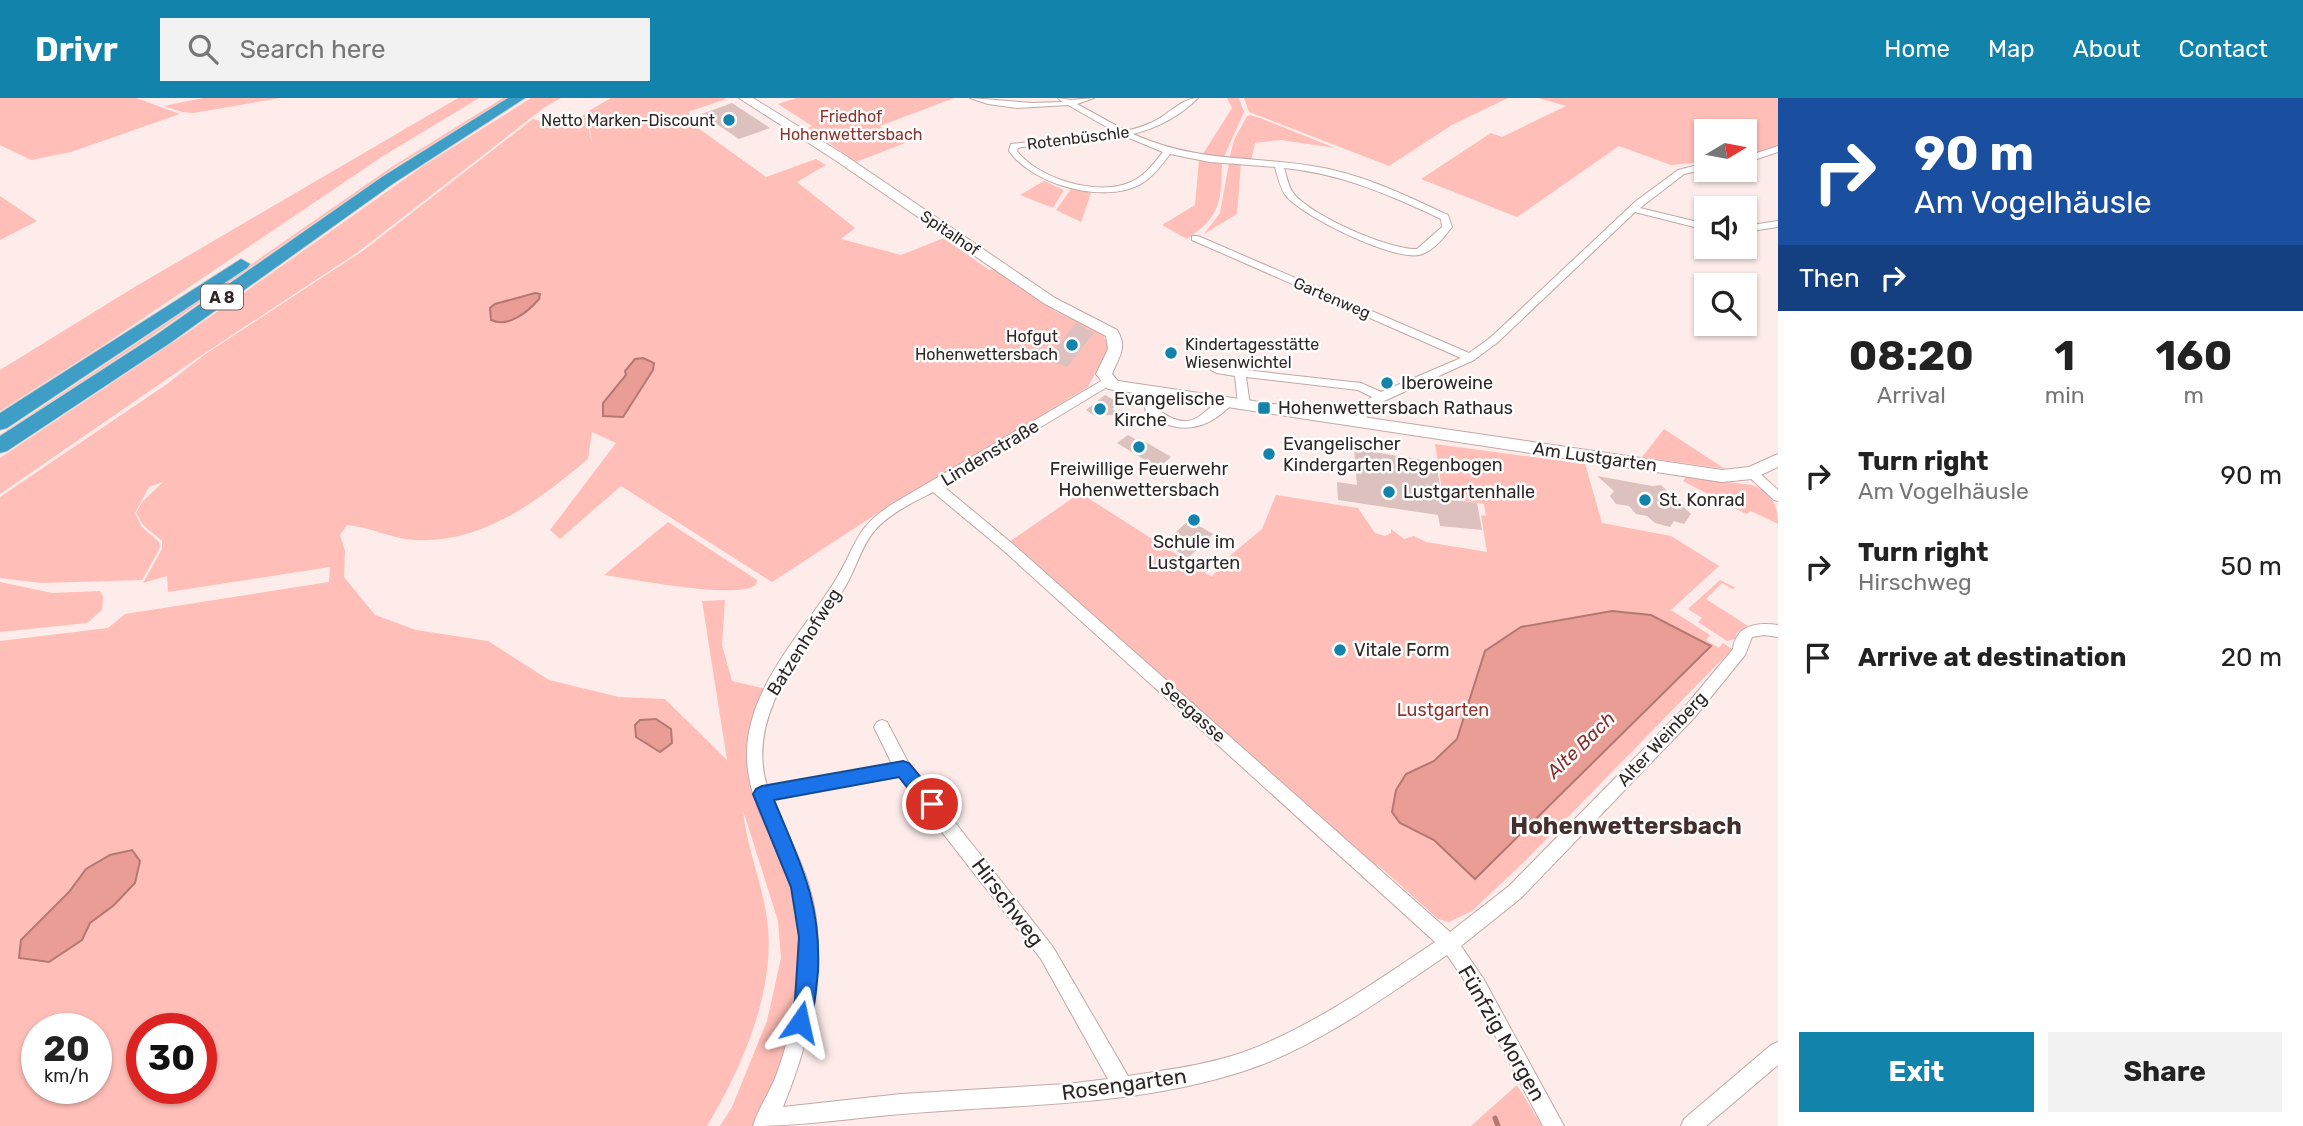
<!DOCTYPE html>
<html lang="en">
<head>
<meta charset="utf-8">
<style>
  body { margin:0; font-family:Rubik,sans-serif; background:#f2f2f2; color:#222; height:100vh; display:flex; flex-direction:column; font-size:26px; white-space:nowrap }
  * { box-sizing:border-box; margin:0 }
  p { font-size:23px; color:#767676 }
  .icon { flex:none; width:38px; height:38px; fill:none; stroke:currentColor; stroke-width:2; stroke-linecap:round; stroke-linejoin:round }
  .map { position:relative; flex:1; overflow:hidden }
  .drawer { display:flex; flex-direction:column; background:#fff; width:525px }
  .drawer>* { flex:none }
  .banner { background:#1a4fa0; color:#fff; overflow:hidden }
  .needle { width:46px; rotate:80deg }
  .fabs { position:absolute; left:1694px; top:21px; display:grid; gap:14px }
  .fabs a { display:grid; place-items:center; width:63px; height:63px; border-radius:0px; background:#fff; box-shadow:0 2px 5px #0004; font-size:35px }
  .speed { position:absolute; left:21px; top:915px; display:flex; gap:14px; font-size:35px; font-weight:700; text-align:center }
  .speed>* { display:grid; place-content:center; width:91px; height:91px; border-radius:50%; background:#fff; box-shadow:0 2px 5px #0004; line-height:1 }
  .speed small { font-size:18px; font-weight:400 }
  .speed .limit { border:10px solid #d22; background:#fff; color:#111 }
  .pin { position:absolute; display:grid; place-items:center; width:60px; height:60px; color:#fff; margin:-30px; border:4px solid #fff; border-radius:50%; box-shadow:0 2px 7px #0007 }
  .me { position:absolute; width:77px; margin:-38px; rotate:11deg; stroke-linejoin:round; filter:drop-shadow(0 0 5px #0008) }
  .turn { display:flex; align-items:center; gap:24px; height:147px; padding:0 21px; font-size:32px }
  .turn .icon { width:91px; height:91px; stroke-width:2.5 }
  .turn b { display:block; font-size:49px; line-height:60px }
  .then { display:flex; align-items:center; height:66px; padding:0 21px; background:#0003; gap:14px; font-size:26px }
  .eta { display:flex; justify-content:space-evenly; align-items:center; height:119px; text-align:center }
  .eta b { font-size:42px; font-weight:700; line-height:49px }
  .button { display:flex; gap:14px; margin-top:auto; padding:14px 21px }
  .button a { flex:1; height:80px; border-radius:0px; background:#1283aa; color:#fff; font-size:28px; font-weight:700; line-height:80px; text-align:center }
  .button a+a { background:#f2f2f2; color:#222 }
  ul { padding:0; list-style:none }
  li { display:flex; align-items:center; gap:21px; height:91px; padding:0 21px }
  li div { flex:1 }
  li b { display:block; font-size:26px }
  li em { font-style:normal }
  header { display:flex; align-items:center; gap:42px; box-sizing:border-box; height:98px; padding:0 35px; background:#1283aa; color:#fff }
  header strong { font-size:33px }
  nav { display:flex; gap:38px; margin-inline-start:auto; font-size:24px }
  .search { width:490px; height:63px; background:#f2f2f2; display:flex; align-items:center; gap:18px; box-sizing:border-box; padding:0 24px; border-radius:0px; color:#767676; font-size:26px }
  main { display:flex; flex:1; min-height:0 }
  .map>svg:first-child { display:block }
  .green { fill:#ffbeb7; fill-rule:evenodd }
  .water { fill:#ea9d95; stroke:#b27973; stroke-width:2 }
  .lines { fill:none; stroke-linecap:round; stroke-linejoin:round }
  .stream { stroke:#b27973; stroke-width:5 }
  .building { fill:#dcc1be }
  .street-casing { stroke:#c2a8a5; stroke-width:2 }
  .secondary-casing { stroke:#c2a8a5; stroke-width:2 }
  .highway-casing { stroke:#d1cfcf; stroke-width:2 }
  .street { fill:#fff; fill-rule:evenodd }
  .secondary { fill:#fff; fill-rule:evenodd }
  .highway { fill:#3f9ec5; fill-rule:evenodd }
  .route { fill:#1a73e8; stroke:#114b97; stroke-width:2 }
  .poi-dot { fill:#1283aa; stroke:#fefefe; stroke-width:2.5 }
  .labels { text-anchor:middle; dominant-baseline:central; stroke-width:5; stroke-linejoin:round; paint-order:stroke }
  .far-park-label { font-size:16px; fill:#8d342f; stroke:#fefefe }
  .far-poi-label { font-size:16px; fill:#302625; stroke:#fefefe; text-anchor:end }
  .far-street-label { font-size:16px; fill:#302625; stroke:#fefefe }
  .shield { fill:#fefefe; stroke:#6e6766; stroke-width:2 }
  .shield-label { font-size:16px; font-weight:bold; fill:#302625 }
  .poi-label { font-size:18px; fill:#302625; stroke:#fefefe; text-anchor:start }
  .street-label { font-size:18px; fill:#302625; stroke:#fefefe }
  .park-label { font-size:18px; fill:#8d342f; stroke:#fefefe }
  .water-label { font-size:19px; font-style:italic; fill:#882f2b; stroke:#fefefe }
  .near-street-label { font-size:21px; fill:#302625; stroke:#fefefe }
  .district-label { font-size:24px; font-weight:bold; fill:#442f2d; stroke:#fefefe }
</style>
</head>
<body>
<header>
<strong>Drivr</strong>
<div class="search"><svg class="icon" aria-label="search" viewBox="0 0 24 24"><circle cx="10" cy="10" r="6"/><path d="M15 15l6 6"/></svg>Search here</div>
<nav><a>Home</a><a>Map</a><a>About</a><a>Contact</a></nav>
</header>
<main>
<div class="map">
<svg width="1778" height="1028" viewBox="0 0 1778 1028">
  <rect width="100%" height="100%" fill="#fdecea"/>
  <path class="green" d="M0,0H136L180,16L71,54L31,62L0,47Z
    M203,0H281L193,15L182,14L164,8Z
    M458,0H479L383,58L105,246L0,313V272L133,190Z
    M503,0H507L395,69L147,241L0,337L165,226L390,70Z
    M531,0H561L545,9L358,154L199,259L0,396V360L187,235L423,68Z
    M611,0H724L726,1L688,14L695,22L691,25L766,79L816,61L826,67L797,84L855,130L841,141L901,157L944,140L989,172L994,171L1055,213L1102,235L1109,249L1088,289L881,413L772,484L621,388L560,441L550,432L616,345L592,334L588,361C539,402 483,446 415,442C392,441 370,429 347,427L340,437L345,453L344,479L375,517L416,532L488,543L549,582L619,599L665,601L727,662L702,503L725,502L722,547L732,583L766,591L755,616L748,675L795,788L802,867L795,918L761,1021L756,1028H720L732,1009L767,923L781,860L778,823L743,712C746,748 762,784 767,821C777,890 742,970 707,1028H0V543L108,530L125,516L329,484L330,469L168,494L167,478L143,485L162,451V443L143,427L136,415L142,404L163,384L149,389L135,415L141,428L159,444L160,450L142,482L41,485L0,480V399L167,286L204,257L364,152L533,21L564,30L585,16L592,45L587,14ZM37,931H96V990H37ZM142,931H201V990H142Z
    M797,0H954L880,28L887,37L905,45L856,64L808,30L812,28L778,6Z
    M1227,0H1239L1244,14L1223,61L1201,59L1232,10Z
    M1244,0H1508L1452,27L1389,68L1249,14Z
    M1538,0H1778V48L1745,58V33H1706V64L1671,67L1619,48L1517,119L1421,81L1491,35L1502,39L1566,8Z
    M1250,17L1260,20L1335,50L1281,42L1255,45L1251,63L1229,62L1234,42L1247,18Z
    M1199,62L1222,64C1221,104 1221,118 1187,141L1162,127L1195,107Z
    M1229,65L1241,66L1237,116L1204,136L1220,115Z
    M1044,83L1064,92L1053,110L1020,97Z
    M1071,91L1091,95L1081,124L1056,112Z
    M0,98L37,123L0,142Z
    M1664,331L1725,371L1642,359Z
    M1435,346L1585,366L1602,425L1671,438L1719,468L1671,512L1710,537L1706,542L1719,550L1723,545L1732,551L1526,762L1472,813L1449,824L1438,821L1377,766V771L1009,444L1080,395L1212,479L1225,462L1262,431L1276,397L1358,410L1375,435L1385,438L1391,435V431L1404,441L1414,438L1426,444L1487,454L1481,417L1486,418L1484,406L1443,399Z
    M1686,379L1752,387C1771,394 1778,407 1778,426L1751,413L1746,416L1683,383Z
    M668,424L757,482L756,487C735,502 633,481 604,477Z
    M1720,482L1736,490L1732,491L1722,485L1706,501L1748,528L1737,535L1735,541L1727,543L1698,524L1702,520L1688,511Z
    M0,484L52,495L100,493L103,499L102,512L87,525L0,534Z
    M1517,987L1542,1028H1471Z"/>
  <path class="water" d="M535,195L540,196L539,201C528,214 508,230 491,222L490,210L495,206Z
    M643,260L654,265L653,272L623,319L603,318V305L626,277L625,273L635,261Z
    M1612,513L1651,517L1711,548L1475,781L1434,742L1400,725L1392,714L1396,692L1406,676L1434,663L1457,641L1485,553L1521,529Z
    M656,621L671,631L672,645L660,654L636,639L635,627L640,622Z
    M132,752L140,763L135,785L113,808L90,825L82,842L49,864L19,860L21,842L69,794L86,771L110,757Z"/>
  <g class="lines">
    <path class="stream" d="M1495,1020L1498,1028"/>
  </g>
  <path class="building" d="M732,5L770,30L739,41L702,16Z
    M1076,225L1094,235L1067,269L1046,262Z
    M1105,297L1119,305L1112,311L1121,316L1095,318L1086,312Z
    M1128,337L1142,345L1144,343L1171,359L1158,370L1117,345Z
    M1354,351L1436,364L1442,400L1477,405L1482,432L1440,428L1438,417L1338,402L1337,384L1357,387Z
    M1597,378L1652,388L1661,387L1691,416L1684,426L1674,423L1670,429L1655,425L1647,418L1636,416L1629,408L1616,406L1610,398L1614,393Z
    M1189,422L1213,436L1188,460L1164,445Z"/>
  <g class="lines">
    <defs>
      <path id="street" d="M970,0L1032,5L1062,4L1058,0L1071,2L1094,0L1077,6L1126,33C1135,31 1144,28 1153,24C1168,17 1182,0 1198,0C1180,18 1157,30 1133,36C1195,64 1248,58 1312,68C1360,75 1405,97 1448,117L1452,129C1444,139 1433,154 1419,157C1392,162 1306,120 1287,99C1280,91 1278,79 1275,69L1210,64L1170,56C1161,68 1152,80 1139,87C1101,106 1032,86 1009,53L1011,46L1117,35L1068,7L1017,10L988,6ZM1124,38L1163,54C1154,65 1145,78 1131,84C1099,99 1038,81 1017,53L1018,50L1022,49L1091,44ZM1284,70C1340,75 1390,97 1441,121L1442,129L1417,151C1389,152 1312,118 1294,96C1288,89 1287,78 1284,70Z
        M1778,48V54L1745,65V59Z
        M1706,65V71L1684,76L1640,110L1706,126V132L1635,114L1498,244L1474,262L1373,308L1362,328H1354L1352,325L1365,303L1372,299L1358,292L1246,279L1250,307L1244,311L1238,307L1235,278L1217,275L1211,272L1217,269L1361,285L1381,294L1461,260L1192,142V138H1198L1469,255L1490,240L1636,103L1678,72Z
        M1778,123V129L1745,134V128Z
        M1108,279L1112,280V286L943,388L1014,447L1450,834L1509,788L1684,610L1733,551C1736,527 1757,524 1778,527V539L1764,537L1752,539L1745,557L1694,620L1521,800L1461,848L1483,880L1564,1028H1543L1471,892L1447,857C1387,898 1313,951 1244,973C1133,1009 1016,1006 902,1016C852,1020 803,1028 753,1028C758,1010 771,993 777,975C792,934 800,888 799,844C799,820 795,794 786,771C773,739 752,708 748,672C738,600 799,540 835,483C858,446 853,431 894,405ZM933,394L1004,453L1435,844C1375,884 1312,929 1244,954C1207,967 1166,972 1128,978L1053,849L909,666L887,624L882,622L877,624L874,629L892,666L767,688C744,613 810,548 845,489C856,471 861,448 875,432C890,415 914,404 933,394ZM899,679L1041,861L1108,981L1067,986L901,996L783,1009C811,941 831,857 808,785C799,756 783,730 772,701Z
        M1148,289L1154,293L1156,310C1201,345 1203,299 1231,302L1233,305C1206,334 1176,338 1146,314L1142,293Z
        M1752,371L1756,372L1778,392V403L1774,402L1748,378L1746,375Z
        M1778,944V967L1706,1028H1681L1684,1021L1771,947Z"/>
      <path id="secondary" d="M739,0H753L843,56L1055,200L1117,232C1128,249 1119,259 1112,276L1118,283L1722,372L1749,369L1778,356V369L1752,381L1722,384L1108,291L1096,276L1108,251L1106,238L1045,206L835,62Z"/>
      <path id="highway" d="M508,0H525L394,85L170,245L7,353L0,355V338L156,237L382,79Z
        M241,161L250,166L247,170L7,330L0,332V315Z"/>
    </defs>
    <use href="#street" class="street-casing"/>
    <use href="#secondary" class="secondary-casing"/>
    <use href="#highway" class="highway-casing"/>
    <use href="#street" class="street"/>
    <use href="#secondary" class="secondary"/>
    <use href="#highway" class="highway"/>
  </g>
  <path class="route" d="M903,663L909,665L938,700L941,706L938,712L932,714L925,712L899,679L774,702C800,765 821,803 818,873C816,893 815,912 807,931L800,934L792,931L789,924L795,902L799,839L791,789L753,696L756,691L762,688Z"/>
  <g class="poi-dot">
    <circle cx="729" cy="22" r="7"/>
    <circle cx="1072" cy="247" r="7"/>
    <circle cx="1171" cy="255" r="7"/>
    <circle cx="1387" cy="285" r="7"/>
    <rect x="1257" y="303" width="14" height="14" rx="3.5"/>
    <circle cx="1100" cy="311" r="7"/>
    <circle cx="1139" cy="349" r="7"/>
    <circle cx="1269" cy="356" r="7"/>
    <circle cx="1389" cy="394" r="7"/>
    <circle cx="1645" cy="402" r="7"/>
    <circle cx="1194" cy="422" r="7"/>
    <circle cx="1340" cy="552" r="7"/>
  </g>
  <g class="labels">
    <g class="far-park-label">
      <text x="851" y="18">Friedhof<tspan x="851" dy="18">Hohenwettersbach</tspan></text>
    </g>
    <g class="far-poi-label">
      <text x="715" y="22">Netto Marken-Discount</text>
      <text x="1058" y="238">Hofgut<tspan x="1058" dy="18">Hohenwettersbach</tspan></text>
      <text x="1185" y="246" text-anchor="start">Kindertagesstätte<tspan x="1185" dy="18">Wiesenwichtel</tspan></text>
    </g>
    <g class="far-street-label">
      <text transform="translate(1078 40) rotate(-7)">Rotenbüschle</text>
      <text transform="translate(950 135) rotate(34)">Spitalhof</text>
      <text transform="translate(1332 200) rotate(23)">Gartenweg</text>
    </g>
    <rect class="shield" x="201" y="186.5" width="42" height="25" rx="5"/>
    <g class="shield-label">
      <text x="222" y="199">A 8</text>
    </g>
    <g class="poi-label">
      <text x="1401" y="285">Iberoweine</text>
      <text x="1114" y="301">Evangelische<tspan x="1114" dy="21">Kirche</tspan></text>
      <text x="1278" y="310">Hohenwettersbach Rathaus</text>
      <text x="1283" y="346">Evangelischer<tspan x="1283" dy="21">Kindergarten Regenbogen</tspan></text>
      <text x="1139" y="371" text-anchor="middle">Freiwillige Feuerwehr<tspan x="1139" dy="21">Hohenwettersbach</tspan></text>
      <text x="1403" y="394">Lustgartenhalle</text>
      <text x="1659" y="402">St. Konrad</text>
      <text x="1194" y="444" text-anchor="middle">Schule im<tspan x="1194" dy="21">Lustgarten</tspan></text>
      <text x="1354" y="552">Vitale Form</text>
    </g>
    <g class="street-label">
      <text transform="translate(990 355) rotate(-31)">Lindenstraße</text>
      <text transform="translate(1595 359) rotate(8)">Am Lustgarten</text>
      <text transform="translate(804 544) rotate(-58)">Batzenhofweg</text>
      <text transform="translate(1193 614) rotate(42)">Seegasse</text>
      <text transform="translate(1662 641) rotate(-47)">Alter Weinberg</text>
    </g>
    <g class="park-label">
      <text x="1443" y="612">Lustgarten</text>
    </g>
    <g class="water-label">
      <text transform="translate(1581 647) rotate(-44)">Alte Bach</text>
    </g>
    <g class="near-street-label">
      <text transform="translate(1008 804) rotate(53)">Hirschweg</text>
      <text transform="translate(1502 935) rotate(60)">Fünfzig Morgen</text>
      <text transform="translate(1124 986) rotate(-8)">Rosengarten</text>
    </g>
    <g class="district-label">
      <text x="1626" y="728">Hohenwettersbach</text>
    </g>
  </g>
</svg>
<div class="fabs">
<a><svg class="needle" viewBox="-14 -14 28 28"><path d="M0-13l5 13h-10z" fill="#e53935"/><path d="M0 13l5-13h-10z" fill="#767676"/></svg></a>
<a><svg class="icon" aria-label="sound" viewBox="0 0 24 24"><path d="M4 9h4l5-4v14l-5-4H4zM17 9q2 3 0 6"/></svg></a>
<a><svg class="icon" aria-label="search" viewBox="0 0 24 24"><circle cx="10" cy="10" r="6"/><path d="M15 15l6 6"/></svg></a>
</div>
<div class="speed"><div>20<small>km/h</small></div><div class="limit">30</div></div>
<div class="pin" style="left:932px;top:706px;background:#d93025"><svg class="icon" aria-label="arrive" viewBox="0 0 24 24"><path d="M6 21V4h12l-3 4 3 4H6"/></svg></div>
<svg class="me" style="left:800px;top:924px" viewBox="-20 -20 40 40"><path d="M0-17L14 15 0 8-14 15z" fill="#1a73e8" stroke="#fff" stroke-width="4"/></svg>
</div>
<section class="drawer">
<div class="banner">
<div class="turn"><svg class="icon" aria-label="right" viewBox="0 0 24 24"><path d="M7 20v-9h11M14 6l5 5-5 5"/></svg><div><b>90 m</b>Am Vogelhäusle</div></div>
<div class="then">Then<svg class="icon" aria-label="right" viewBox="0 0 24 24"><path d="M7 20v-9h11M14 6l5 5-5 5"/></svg></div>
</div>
<div class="eta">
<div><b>08:20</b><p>Arrival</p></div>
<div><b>1</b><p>min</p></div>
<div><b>160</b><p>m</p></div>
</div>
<ul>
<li><svg class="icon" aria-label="right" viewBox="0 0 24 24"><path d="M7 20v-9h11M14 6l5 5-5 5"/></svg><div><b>Turn right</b><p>Am Vogelhäusle</p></div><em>90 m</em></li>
<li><svg class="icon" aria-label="right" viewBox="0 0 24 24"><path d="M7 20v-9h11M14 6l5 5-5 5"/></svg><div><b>Turn right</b><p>Hirschweg</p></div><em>50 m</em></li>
<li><svg class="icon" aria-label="arrive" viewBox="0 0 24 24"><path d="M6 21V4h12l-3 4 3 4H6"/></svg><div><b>Arrive at destination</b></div><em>20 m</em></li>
</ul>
<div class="button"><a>Exit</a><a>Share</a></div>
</section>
</main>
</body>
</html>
